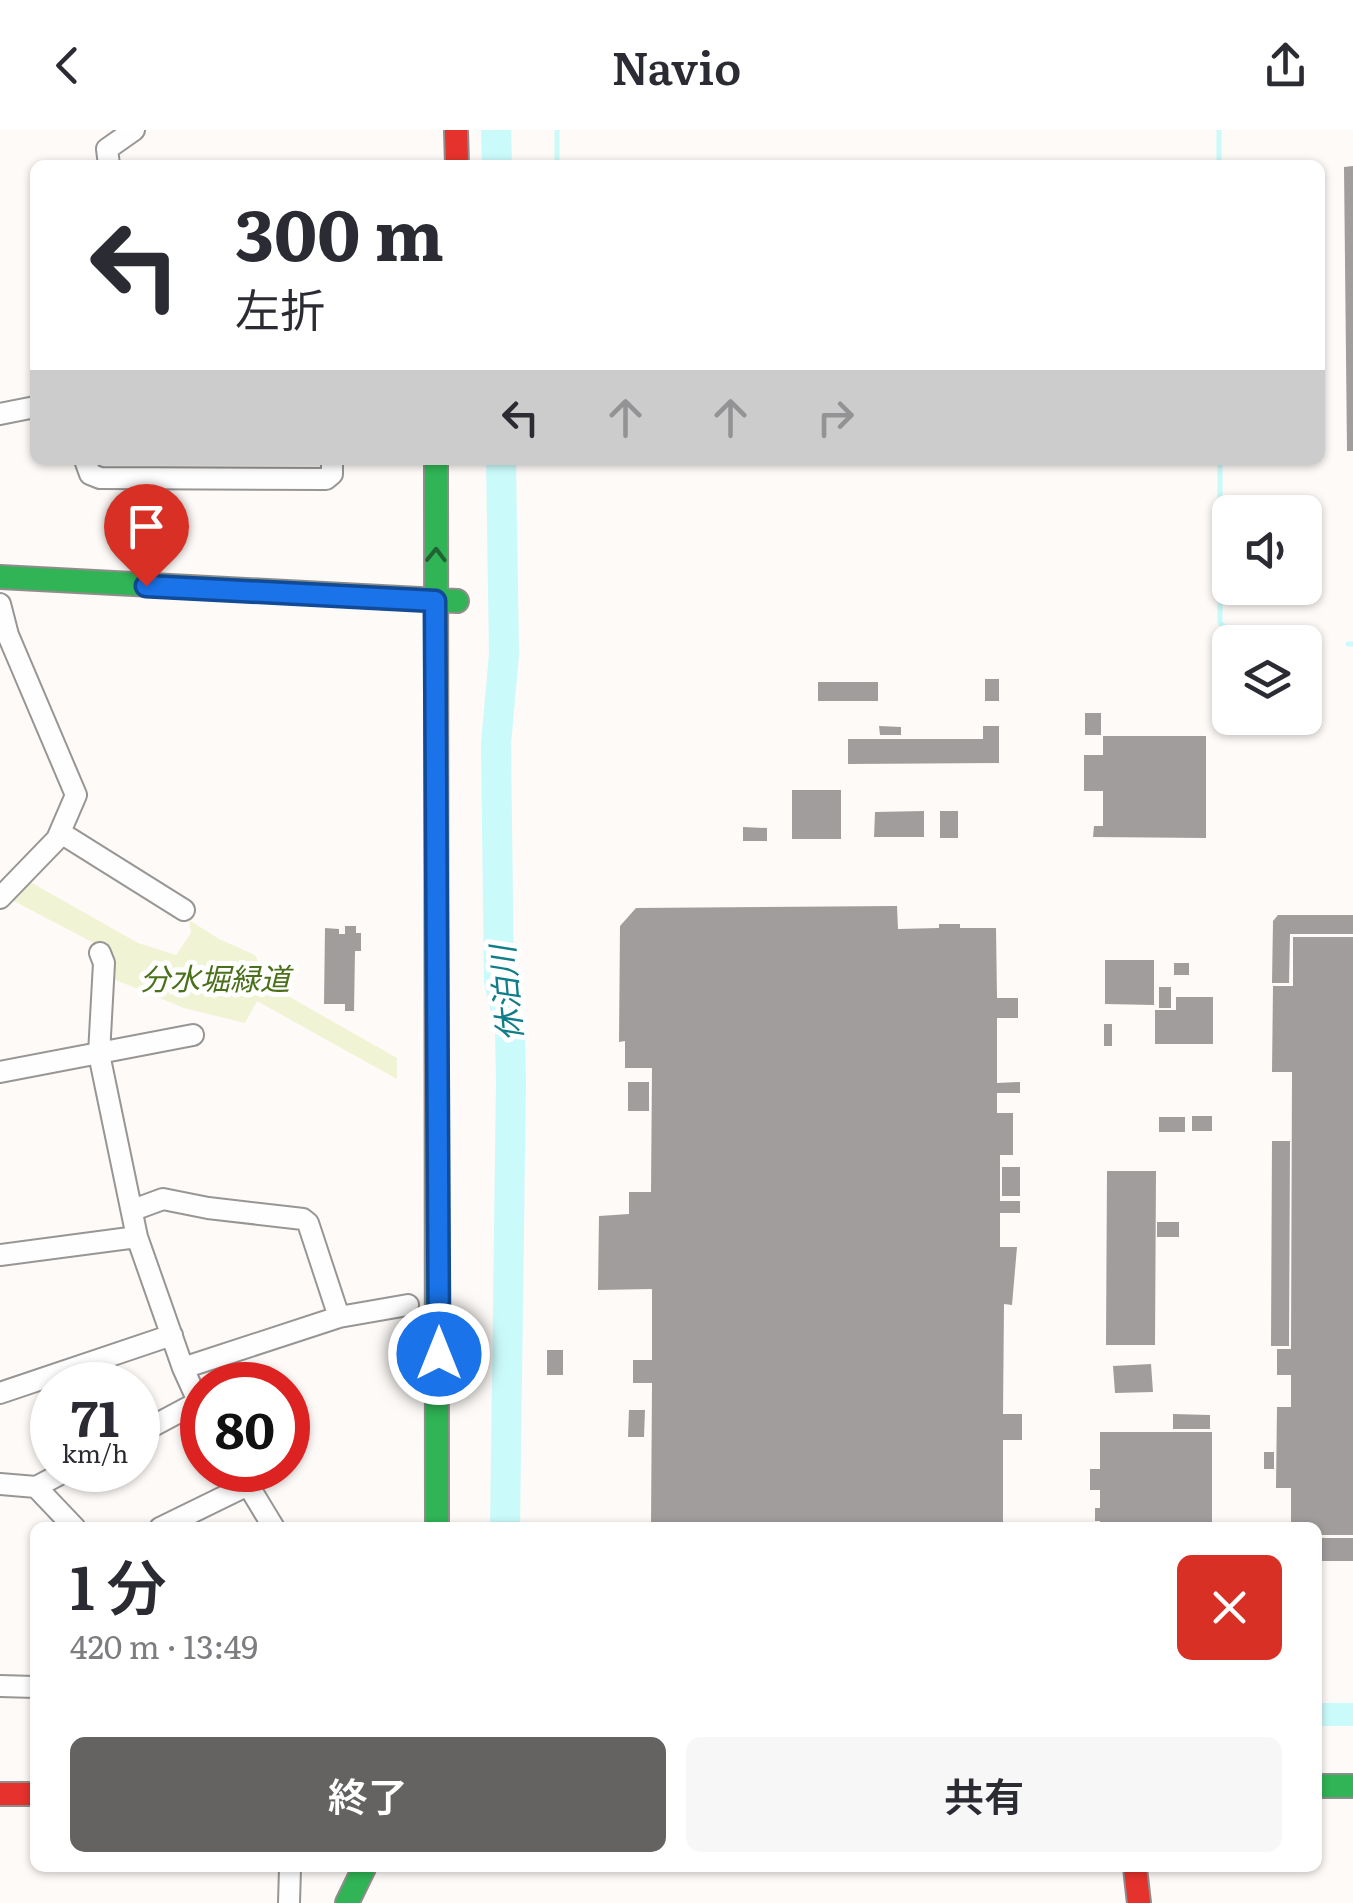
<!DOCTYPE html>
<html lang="ja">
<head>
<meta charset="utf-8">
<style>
  body { margin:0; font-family:Literata,"Noto Sans JP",serif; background:#f7f7f7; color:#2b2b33; height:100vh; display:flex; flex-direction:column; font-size:38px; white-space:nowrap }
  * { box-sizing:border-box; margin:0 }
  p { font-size:32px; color:#7c7c81 }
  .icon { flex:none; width:55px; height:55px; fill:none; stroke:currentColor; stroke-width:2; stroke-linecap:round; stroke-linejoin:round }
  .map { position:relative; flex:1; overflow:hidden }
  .side { position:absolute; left:30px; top:1392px; width:1292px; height:350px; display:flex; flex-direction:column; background:#fff; border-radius:15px; box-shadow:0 2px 8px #0004 }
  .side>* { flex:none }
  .hud { position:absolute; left:30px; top:30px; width:1295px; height:305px; border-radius:15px; box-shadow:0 2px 8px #0004; background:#fff; color:#2b2b33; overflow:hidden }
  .controls { position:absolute; left:1212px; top:365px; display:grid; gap:20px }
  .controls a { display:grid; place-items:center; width:110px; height:110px; border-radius:15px; background:#fff; box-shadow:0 2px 8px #0004; font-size:50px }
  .speed { position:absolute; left:30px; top:1232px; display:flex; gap:20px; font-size:50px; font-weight:700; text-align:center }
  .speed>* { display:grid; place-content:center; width:130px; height:130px; border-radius:50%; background:#fff; box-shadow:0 2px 8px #0004; line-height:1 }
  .speed small { font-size:25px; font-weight:400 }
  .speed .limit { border:15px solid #d22; background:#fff; color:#111 }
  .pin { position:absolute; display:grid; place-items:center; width:85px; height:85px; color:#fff; margin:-102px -42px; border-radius:50% 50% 50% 0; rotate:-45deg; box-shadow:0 0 10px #0007 }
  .pin .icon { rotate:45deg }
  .me { position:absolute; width:110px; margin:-55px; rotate:0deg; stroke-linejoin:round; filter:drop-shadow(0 0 8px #0008) }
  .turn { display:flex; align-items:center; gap:35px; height:210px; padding:0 40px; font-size:45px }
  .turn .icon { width:130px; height:130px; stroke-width:2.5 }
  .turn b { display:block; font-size:70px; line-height:85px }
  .lanes { display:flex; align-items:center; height:95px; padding:0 40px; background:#0003; justify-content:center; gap:50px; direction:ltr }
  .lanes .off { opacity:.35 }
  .round { display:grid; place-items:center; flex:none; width:105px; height:105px; border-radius:15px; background:#f7f7f7 }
  .overview { display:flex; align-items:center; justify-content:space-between; height:170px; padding:0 40px }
  h1 { font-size:60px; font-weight:600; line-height:75px }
  .cta { display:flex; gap:20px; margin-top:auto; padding:20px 40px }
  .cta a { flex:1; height:115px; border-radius:15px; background:#646362; color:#fff; font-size:40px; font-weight:600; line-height:115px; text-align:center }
  .cta a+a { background:#f7f7f7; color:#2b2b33 }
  header { display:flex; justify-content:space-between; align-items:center; height:130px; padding:0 40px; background:#fff; font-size:45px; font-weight:600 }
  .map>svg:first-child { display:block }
  .green { fill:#f1f3d5 }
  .water { fill:#cbfafa }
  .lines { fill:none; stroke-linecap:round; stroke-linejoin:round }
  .stream { stroke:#cbfafa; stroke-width:5 }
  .river { stroke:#cbfafa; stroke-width:30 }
  .building { fill:#a19d9c }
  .street-casing { stroke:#979695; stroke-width:24 }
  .fast-casing { stroke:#8e8d8b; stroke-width:26 }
  .jam-casing { stroke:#8e8d8b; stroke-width:26 }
  .street { stroke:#fffefe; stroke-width:20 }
  .fast { stroke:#30b455; stroke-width:22 }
  .jam { stroke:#e5322d; stroke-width:22 }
  .oneway { stroke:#206233 }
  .route-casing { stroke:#114b97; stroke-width:25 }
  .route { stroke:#1a73e8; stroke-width:18 }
  .labels { text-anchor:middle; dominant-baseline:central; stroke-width:10; stroke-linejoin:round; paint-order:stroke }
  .park-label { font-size:30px; font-style:italic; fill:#4b701a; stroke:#fff }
  .water-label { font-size:32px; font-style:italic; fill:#0f7e88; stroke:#fff }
</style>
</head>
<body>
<header><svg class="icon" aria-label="back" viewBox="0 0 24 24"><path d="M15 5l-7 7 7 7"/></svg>Navio<svg class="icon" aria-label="share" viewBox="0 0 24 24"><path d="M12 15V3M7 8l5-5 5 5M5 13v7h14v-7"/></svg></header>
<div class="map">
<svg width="1353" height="1773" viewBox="0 0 1353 1773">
  <rect width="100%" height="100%" fill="#fdfaf7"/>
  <path class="green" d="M25,749L138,813L176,825L191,803L189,790L219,809L255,825L261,838L286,865L397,928V949L257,871L245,893L184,878L111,848L107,820L14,771L12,767Z"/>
  <path class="water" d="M1318,1573H1353V1596H1318Z"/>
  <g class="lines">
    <path class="stream" d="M1219,0V35
      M553,33H557V0
      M1220,330V423
      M1220,451V493L1226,498
      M1305,514H1310
      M1348,514H1353"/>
    <path class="river" d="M496,0L497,35
      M501,330L504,524L496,614L499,851L510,898L511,951L505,1398"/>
  </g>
  <path class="building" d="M1353,36V321H1347L1344,37Z
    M985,549H999V571H985Z
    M818,552H878V571H818Z
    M1085,583H1101V605H1085Z
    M879,596L901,597V605H880Z
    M983,596H999V633L848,634V609H983Z
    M1103,606H1206V708L1093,707L1094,696H1103V661H1084V625H1103Z
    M792,660H841V709H792Z
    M924,681V707H874L875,682Z
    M940,681H958V708H940Z
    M743,697L767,698V711H743Z
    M897,776L898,799L939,798V794H960V798H996L997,868H1018V888H997V953L1020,952V963H997V983H1013V1025H1000V1071H1020V1083H1000V1117H1017L1012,1175L1004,1174L1003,1284H1022V1310H1003V1398H651L652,1253H633V1230H652V1159L598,1160L599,1086L629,1084V1062H651L652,938H625V911L619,912L620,796L636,778Z
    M1278,785H1353V804H1290L1289,853H1272L1273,791Z
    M345,796H356V803H361V821H355L354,881H345V874H324L325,798L339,799V804H345Z
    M1293,807H1353V1405H1318V1398H1291V1358H1276L1277,1277H1291V1245H1277V1219H1291L1292,942H1272L1273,856H1293Z
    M1105,830H1154V875L1105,874Z
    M1174,833H1189V845H1174Z
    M1159,857H1171V878H1159Z
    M1176,867H1213V914H1155V880H1176Z
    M1104,894H1112V916H1104Z
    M628,952H649V981H628Z
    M1192,986H1212V1001H1192Z
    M1159,987H1185V1002H1159Z
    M1272,1011H1290L1289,1216H1271Z
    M1002,1037H1020V1066H1002Z
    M1107,1041H1156L1155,1215H1106Z
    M1157,1092H1179V1107H1157Z
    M547,1220H563V1245H547Z
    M1151,1234L1153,1262L1115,1263L1113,1236Z
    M629,1280H645L644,1307H628Z
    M1173,1284L1210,1285V1299H1173Z
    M1100,1302H1212V1398H1100V1391H1095V1378H1100V1360H1090V1339H1100Z
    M1264,1322H1274V1339H1264Z
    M1318,1408H1353V1431H1318Z"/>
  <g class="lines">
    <defs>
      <path id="street" d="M109,35L107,19L134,0
        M0,284L35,277
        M85,330L90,344L100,348L326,349L332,344V330
        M0,474L8,505L76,665L57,709L0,768
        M61,703L184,780
        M100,823L104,833L99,924L137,1107L183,1238L202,1280
        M0,942L193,905
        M133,1080L163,1069L208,1078L303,1089L308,1093L339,1187
        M0,1125L137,1107
        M183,1238L339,1187L408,1175
        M0,1263L172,1205
        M138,1304L198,1272
        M239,1340L274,1398
        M0,1354L36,1357L75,1398
        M36,1357L68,1340
        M160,1398L248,1355
        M0,1556L35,1557
        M289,1773L290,1738"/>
      <path id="fast" d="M436,330L437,1398
        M0,447L457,471
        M1318,1656H1353
        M347,1773L364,1738"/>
      <path id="jam" d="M456,0L457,35
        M0,1664H35
        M1135,1738L1139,1773"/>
    </defs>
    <use href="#street" class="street-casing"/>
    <use href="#fast" class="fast-casing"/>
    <use href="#jam" class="jam-casing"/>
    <use href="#street" class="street"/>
    <use href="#fast" class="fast"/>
    <use href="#jam" class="jam"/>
  </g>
  <defs><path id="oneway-chevron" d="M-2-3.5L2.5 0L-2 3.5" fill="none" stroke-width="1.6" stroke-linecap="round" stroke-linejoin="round" transform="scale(2.5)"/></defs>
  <use class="oneway" href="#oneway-chevron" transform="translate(436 425) rotate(-89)"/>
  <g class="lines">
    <defs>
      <path id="route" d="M146,456L435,471L439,1224"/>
    </defs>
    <use href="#route" class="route-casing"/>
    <use href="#route" class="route"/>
  </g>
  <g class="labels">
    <g class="park-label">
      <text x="215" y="847">分水堀緑道</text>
    </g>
    <g class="water-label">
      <text transform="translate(504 864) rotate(-95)">休泊川</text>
    </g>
  </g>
</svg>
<div class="controls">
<a><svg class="icon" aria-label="sound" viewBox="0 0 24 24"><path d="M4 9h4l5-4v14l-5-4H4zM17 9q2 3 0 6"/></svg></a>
<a><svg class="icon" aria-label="layers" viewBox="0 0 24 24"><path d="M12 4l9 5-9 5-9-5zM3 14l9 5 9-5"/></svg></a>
</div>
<div class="speed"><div>71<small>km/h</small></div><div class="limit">80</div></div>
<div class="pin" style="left:146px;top:456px;background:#d93025"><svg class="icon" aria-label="arrive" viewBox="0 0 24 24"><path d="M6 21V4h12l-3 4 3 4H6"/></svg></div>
<svg class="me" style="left:439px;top:1224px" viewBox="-20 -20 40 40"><circle r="17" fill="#1a73e8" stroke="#fff" stroke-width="3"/><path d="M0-11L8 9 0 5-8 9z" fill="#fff"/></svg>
<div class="hud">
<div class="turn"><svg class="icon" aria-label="left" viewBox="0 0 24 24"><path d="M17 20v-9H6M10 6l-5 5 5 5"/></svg><div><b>300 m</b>左折</div></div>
<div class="lanes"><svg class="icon" aria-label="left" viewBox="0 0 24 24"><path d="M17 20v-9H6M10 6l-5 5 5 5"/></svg><svg class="icon off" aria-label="ahead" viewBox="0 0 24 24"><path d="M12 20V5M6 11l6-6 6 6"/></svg><svg class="icon off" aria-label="ahead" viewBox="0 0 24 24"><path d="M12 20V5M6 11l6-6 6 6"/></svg><svg class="icon off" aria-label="right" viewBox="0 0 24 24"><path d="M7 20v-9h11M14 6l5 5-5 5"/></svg></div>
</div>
<section class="side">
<div class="overview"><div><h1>1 分</h1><p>420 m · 13:49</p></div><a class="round" style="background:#d93025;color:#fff"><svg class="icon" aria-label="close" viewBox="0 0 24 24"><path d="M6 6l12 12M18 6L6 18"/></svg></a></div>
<div class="cta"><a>終了</a><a>共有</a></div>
</section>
</div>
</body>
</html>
